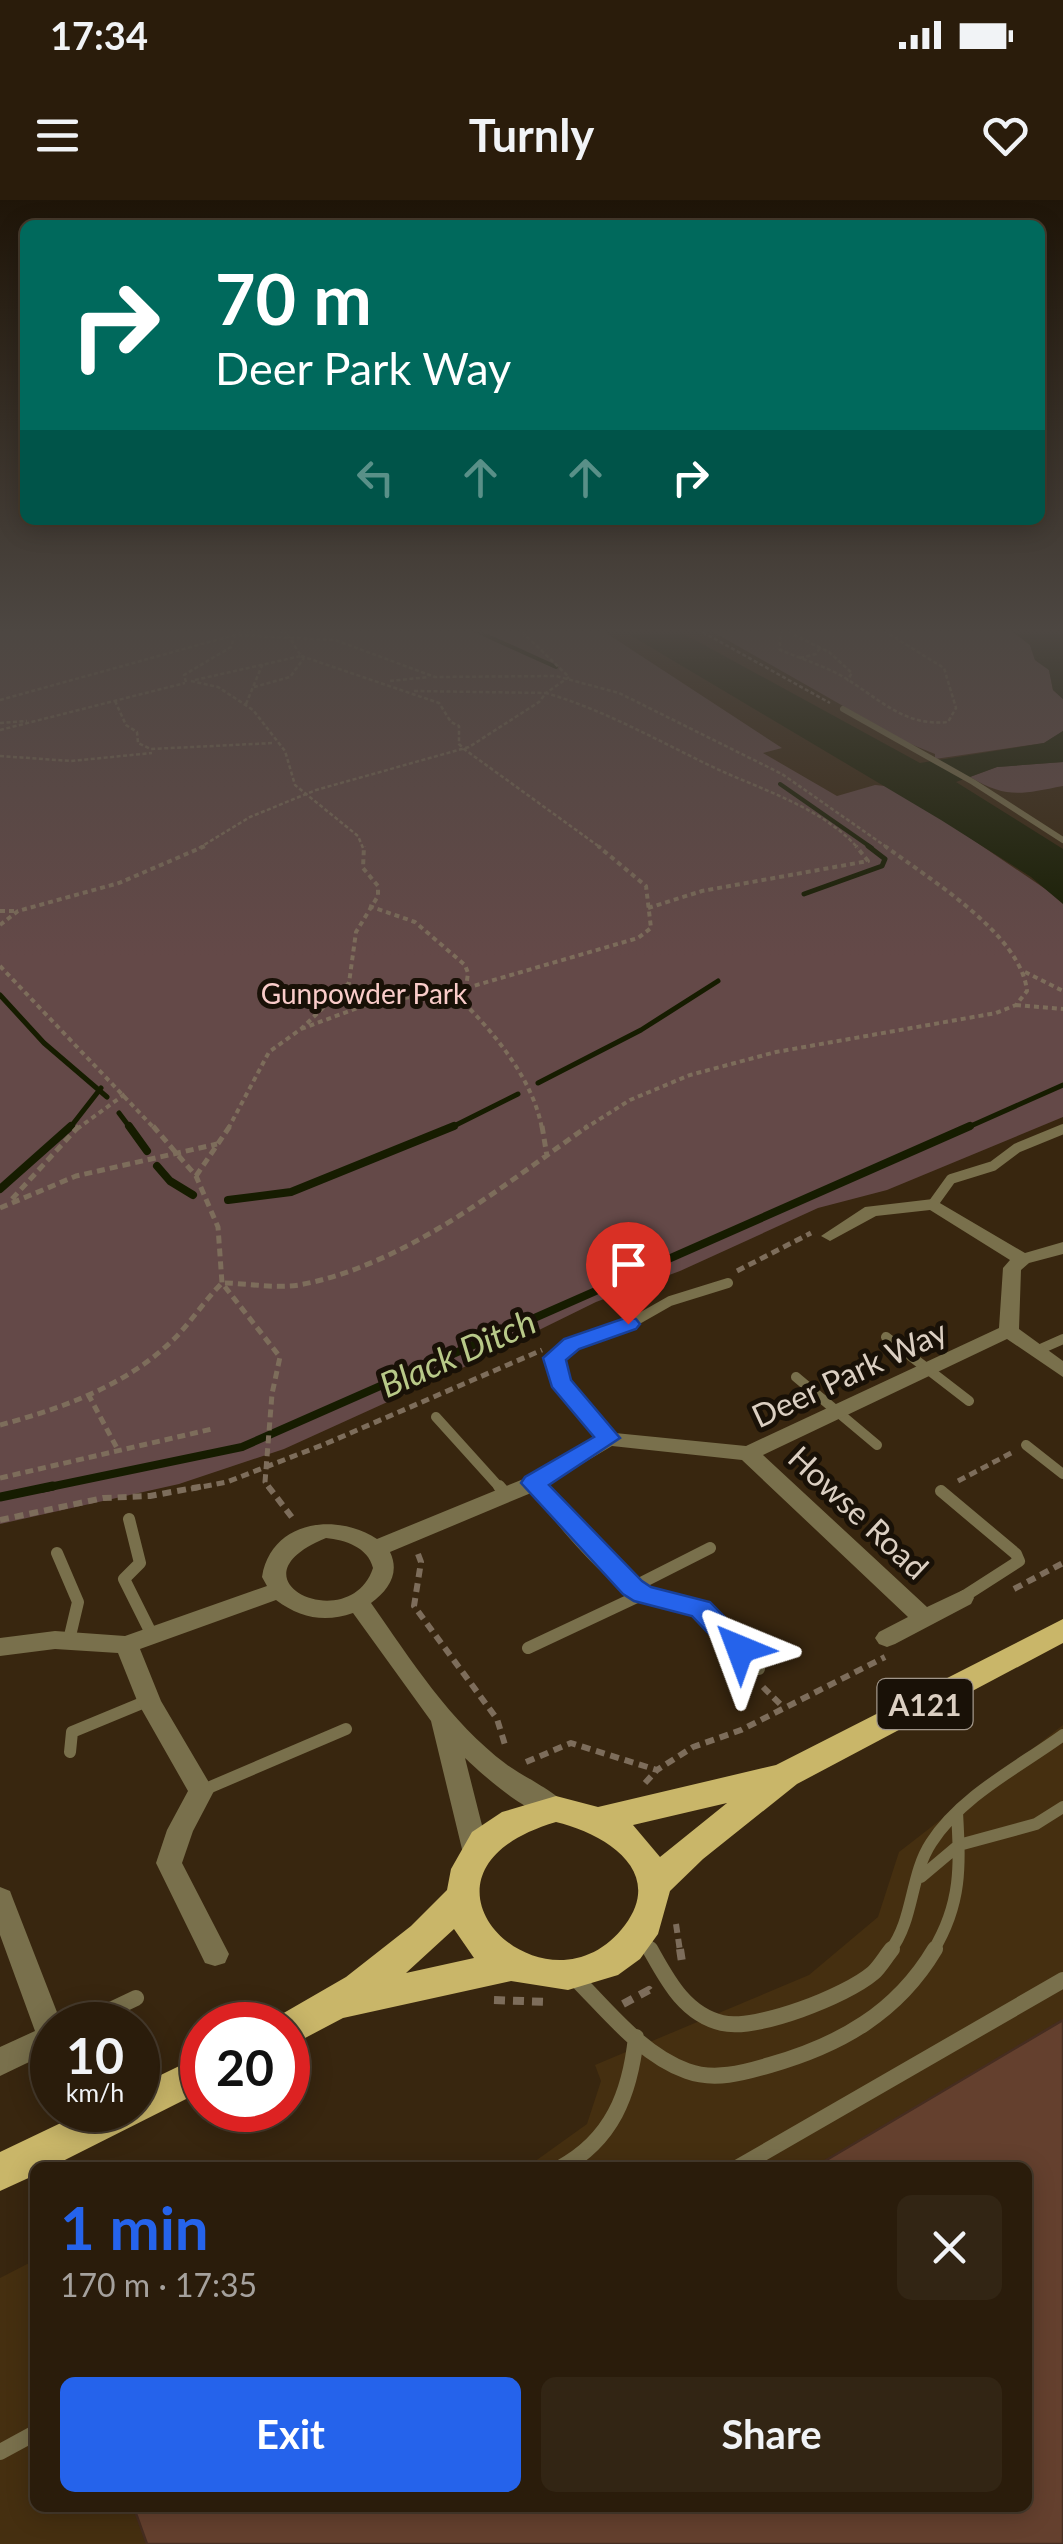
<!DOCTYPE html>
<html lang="en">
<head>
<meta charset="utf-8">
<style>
  body { margin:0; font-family:Lato,sans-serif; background:#322514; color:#f1f3f6; height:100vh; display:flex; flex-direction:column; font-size:38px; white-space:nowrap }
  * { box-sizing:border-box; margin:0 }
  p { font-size:32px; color:#a5a19d }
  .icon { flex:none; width:55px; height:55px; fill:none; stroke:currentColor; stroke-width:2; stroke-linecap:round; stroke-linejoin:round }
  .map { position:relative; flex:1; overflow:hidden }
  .details { position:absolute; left:30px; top:1962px; width:1002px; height:350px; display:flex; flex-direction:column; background:#2a1c0b; border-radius:15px; box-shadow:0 5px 25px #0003,0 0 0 2px #463a2c }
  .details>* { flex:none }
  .guide { position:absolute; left:20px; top:20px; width:1025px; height:305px; border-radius:15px; box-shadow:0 5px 25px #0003,0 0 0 2px #463a2c; background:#00695c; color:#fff; overflow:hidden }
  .speed { position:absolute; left:30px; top:1802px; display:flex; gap:20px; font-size:50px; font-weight:700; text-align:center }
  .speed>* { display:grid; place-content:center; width:130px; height:130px; border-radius:50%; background:#2a1c0b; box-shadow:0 5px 25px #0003,0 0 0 2px #463a2c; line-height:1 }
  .speed small { font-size:25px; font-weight:400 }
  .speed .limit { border:15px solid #d22; background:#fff; color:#111 }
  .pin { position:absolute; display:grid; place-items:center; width:85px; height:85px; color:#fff; margin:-102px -42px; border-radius:50% 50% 50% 0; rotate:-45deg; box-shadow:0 0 10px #0007 }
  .pin .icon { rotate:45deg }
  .me { position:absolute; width:110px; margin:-55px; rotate:316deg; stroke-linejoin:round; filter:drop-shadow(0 0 8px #0008) }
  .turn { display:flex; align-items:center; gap:35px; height:210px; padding:0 30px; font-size:45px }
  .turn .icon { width:130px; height:130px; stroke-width:2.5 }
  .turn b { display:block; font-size:70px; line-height:85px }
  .lanes { display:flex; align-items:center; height:95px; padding:0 30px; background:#0003; justify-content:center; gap:50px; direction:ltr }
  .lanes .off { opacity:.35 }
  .round { display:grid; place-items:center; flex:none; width:105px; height:105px; border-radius:15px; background:#322514 }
  .summary { display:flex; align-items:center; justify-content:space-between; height:170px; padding:0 30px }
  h1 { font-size:60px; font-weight:700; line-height:75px; color:#2563eb }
  .primary-button { display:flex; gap:20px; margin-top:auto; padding:20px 30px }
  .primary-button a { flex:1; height:115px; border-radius:15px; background:#2563eb; color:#fff; font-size:40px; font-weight:700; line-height:115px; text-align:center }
  .primary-button a+a { background:#322514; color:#f1f3f6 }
  .status { display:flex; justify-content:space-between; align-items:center; height:70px; padding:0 50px; background:#2a1c0b; direction:ltr }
  .status svg { height:28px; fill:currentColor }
  header { display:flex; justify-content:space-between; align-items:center; height:130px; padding:0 30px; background:#2a1c0b; font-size:45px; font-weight:700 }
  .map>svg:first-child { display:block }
  .built { fill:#452f10 }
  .green { fill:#644948 }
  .water { fill:#161c00 }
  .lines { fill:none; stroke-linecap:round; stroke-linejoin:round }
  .stream-far3 { stroke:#161c00; stroke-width:4 }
  .stream-far2 { stroke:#161c00; stroke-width:5 }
  .stream-far1 { stroke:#161c00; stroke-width:8 }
  .stream { stroke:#161c00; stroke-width:9 }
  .building { fill:#64402e; stroke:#462d20; stroke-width:2.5 }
  .path-far4 { stroke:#7d6d5b; stroke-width:2.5; stroke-dasharray:4 2.5; stroke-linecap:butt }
  .path-far3 { stroke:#7d6d5b; stroke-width:4; stroke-dasharray:5 4; stroke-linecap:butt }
  .path-far2 { stroke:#7d6d5b; stroke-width:5; stroke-dasharray:8 5; stroke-linecap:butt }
  .path-far1 { stroke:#7d6d5b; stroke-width:6; stroke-dasharray:9 6; stroke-linecap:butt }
  .path { stroke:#7d6d5b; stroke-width:8; stroke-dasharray:11 8; stroke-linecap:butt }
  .lane-far3 { stroke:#79704c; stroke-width:6 }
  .lane-far2 { stroke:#79704c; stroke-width:10 }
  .lane-far1 { stroke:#79704c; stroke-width:12 }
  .lane { stroke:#79704c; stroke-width:16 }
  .street { fill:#79704c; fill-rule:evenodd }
  .primary { fill:#c9b669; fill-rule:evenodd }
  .route { fill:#2563eb; stroke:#184099; stroke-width:2.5 }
  .labels { text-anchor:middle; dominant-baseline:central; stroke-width:10; stroke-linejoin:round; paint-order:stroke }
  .far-park-label { font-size:28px; fill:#faccc9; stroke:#191107 }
  .shield { fill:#191107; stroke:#a1968a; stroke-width:2.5 }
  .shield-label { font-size:30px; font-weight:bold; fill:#dbcfc2 }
  .street-label { font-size:32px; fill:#dbcfc2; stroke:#191107 }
  .water-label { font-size:35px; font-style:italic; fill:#b8c988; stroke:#191107 }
</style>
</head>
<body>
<div class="status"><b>17:34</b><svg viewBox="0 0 49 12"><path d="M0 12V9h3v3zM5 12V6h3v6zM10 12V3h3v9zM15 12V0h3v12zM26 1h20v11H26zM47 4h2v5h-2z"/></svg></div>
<header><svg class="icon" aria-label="menu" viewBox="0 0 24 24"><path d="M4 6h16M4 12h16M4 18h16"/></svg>Turnly<svg class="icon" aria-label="heart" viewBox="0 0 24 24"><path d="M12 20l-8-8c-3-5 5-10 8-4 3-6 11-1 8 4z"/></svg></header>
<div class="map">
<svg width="1063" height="2344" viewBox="0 0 1063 2344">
  <rect width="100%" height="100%" fill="#38260f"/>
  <path class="built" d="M1063,1525V2344H0V2078L35,2060V2308H1028V1968L527,1967L587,1924L601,1881L595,1865L809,1775L878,1717L899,1652Z"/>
  <path class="green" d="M0,429H600L782,548L763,553L837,596L875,585L895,587L1063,701V917L887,990L818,1008L680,1071L596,1102L460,1169L284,1249L179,1284L0,1324Z
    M708,429H1009L1030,445L1035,460L1049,470L1053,490L1063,499V531L1044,543L935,559V554L908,543Z
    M1063,562V586C1021,594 1007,599 970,577L997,567Z"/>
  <path class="water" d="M620,429H675L920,563L1044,543L1063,531V562L997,567L956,582L1063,649V704L1031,677L941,620Z
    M1009,429H1063V499L1053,490L1049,470L1035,460L1030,445Z"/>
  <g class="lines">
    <path class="stream-far3" d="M472,429L556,467
      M780,584L872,648"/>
    <path class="stream-far2" d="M804,694L882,666L885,659L868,646
      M0,795L44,843L107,897
      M538,883L641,830L718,781
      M119,913L131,929
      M69,929L101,888
      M448,929L518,894
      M964,929L1063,885"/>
    <path class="stream-far1" d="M129,926L147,951
      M157,966L170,981L193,995
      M0,989L71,926
      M228,1000L291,992L454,926
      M40,1289L242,1247L970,926"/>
    <path class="stream" d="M0,1297L53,1286"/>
  </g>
  <path class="building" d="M1063,1820V2344H147L134,2308H1028V1968H813Z"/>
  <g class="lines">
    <path class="path-far4" d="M697,429L830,503
      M780,429V450C800,458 821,465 840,475C877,496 902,527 948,522L956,508L944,468L881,429
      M782,429L829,452L852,473L847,481
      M301,456L439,503L451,522L459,526V544L464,549L601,648
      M800,458L816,454L821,446
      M195,480L301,456L288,435L276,429
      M191,481L218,487L253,510L285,551L295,585L358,636L363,648
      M390,481L429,477
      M186,482L184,475L231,447L235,435L335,440L435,477L556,476L619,493L782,574L888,648
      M254,487L290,477L304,458
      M414,491L546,493L569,477L519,429
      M0,500L256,429
      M115,501L126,525L137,532L138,543L151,549L274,543
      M246,504L263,463
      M0,523L27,521
      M0,530L185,483
      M0,556L71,561L152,553
      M199,648L250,617L316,590L469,547L539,502L546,493C607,511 660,542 717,569C765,591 822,608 858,648"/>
    <path class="path-far3" d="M369,706L415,722L465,765L468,773L464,803C497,836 534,882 542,929
      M648,708L702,691L868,661L856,646
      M0,711H15
      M0,725L18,711L119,683L205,646
      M0,766L155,929
      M1025,772L1063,791
      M1016,805L1063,809
      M301,829L371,803L463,789L638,738L651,728L646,686L598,646
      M77,929L125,894
      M228,929L269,852L301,829L349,783L356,732L378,696V686L363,668L364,646
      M584,929L630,900L690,875L776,852L996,813L1016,805L1027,791C1021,734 929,679 885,646"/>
    <path class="path-far2" d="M153,926L196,976L218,1027L222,1083L280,1157L272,1194L265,1282L270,1289
      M542,926L547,956
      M196,976L230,926
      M12,999L79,926
      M0,1008L76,976L217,944
      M737,1071L811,1033
      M88,1194L118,1250
      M0,1225C64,1208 130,1184 177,1136C193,1119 206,1099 222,1083C247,1083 274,1089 299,1085C406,1065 501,987 588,926
      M0,1278L212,1229
      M958,1281L1015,1251
      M191,1289L227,1282L325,1244L542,1150"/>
    <path class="path-far1" d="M268,1286L294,1320
      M0,1320L103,1298L150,1296L204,1286
      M418,1354L421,1362L414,1406L497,1519L506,1548
      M1014,1389L1063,1363
      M763,1487L783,1507
      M526,1562L571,1543L657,1570L693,1547L741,1530L885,1457
      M645,1583L657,1570
      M676,1724L680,1751"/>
    <path class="path" d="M680,1749L682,1762
      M494,1800L548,1802
      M623,1804L649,1790L652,1794"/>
    <path class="lane-far3" d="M843,509L973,582L1063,640"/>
    <path class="lane-far2" d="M933,1004L951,979L993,966L1017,948L1063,929
      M886,1137L969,1201
      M1036,1151L1063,1139
      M796,1177L877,1245
      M573,1197L560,1182L555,1158L572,1144L619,1130L670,1101L728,1083
      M436,1217L501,1289
      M1026,1245L1063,1274"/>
    <path class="lane-far1" d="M499,1286L506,1294
      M941,1291L1016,1354L1019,1361L963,1397
      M129,1319L140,1363L124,1379L152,1435
      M57,1353L78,1402L69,1440
      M633,1387L710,1348
      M677,1401L700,1409L759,1469
      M528,1448L643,1394
      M70,1552L72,1532L147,1501
      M201,1591L346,1529
      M921,1677L959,1645L1036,1624L1063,1607
      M643,1737L651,1751
      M890,1751C914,1720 910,1675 931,1643C961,1596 1019,1567 1063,1535
      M933,1751C962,1703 960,1666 957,1612"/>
    <path class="lane" d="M650,1749C667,1779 684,1814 722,1823C757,1831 846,1796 873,1773C880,1767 886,1756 892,1749
      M575,1778C608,1811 642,1855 687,1871C714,1881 743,1873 770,1865C840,1845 897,1813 935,1749
      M79,1825L136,1798
      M560,1968C612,1940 630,1894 636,1837
      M737,1968L1063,1780
      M0,2252L35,2233"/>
    <path class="street" d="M933,999L1025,1053L1063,1042V1054L1029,1063L1021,1070L1019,1129L1063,1161V1177L1007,1139L763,1255L927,1407L963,1390L971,1392L974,1398L971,1404L895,1444L887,1447L879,1444L875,1438L879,1432L908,1417L742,1260L612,1246L548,1284L632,1374L650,1387L685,1395L689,1401L685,1407C629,1424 564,1329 531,1293L390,1352C400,1373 389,1390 371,1403C411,1460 450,1522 506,1564C522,1576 561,1594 569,1609L565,1617C539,1626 484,1576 465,1558L488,1649L484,1657L475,1660L466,1657L462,1649L431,1521L353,1413C325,1423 300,1418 276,1400L140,1449L161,1501L214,1591L193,1631L182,1663L229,1754L225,1763L215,1766L205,1763L156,1663L167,1630L188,1591L138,1503L118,1453L55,1449L0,1456V1438L55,1431L125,1436L267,1386L262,1377C271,1321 335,1312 377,1339L526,1278L596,1237L566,1202L563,1197L566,1192H580L615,1233L746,1246L999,1128L1003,1068L1010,1060L930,1010L876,1016L830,1041L821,1036L865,1007ZM326,1338C345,1340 368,1347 373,1368C350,1438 223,1380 326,1338Z
      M0,1687L10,1691L13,1699L62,1825H52V1851L0,1876V1847L35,1831L0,1735Z"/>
    <path class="primary" d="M1063,1419V1443L797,1584L703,1659L670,1691L658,1734L640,1759L618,1775L568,1790L511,1781L343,1818L288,1847V1825H272L275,1818L346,1777L411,1726L447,1690L451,1669L472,1632L502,1612L556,1596L598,1607L776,1565ZM727,1603L660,1657L633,1625ZM556,1622C603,1633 666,1670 625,1725C547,1829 383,1673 556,1622ZM454,1729L474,1758L406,1773Z
      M202,1855V1891L49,1968H35V1975L0,1991V1952L88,1910H138V1886Z"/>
  </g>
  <linearGradient id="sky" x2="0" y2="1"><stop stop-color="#1f1508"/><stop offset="0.57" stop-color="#4d4742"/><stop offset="1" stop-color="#4d4742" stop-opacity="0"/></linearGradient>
  <rect width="1063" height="757" fill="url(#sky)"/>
  <path class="route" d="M628,1117L636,1119L640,1124L636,1129L579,1149L566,1160L571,1180L620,1238L549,1285L642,1381L651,1387L710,1402L749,1442L753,1449L749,1456H730L692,1416L634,1401L623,1394L521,1283L525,1277L594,1237L552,1187L543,1158L564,1139Z"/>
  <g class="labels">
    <g class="far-park-label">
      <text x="364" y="793">Gunpowder Park</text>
    </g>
    <rect class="shield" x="877.5" y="1479" width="95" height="50" rx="8"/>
    <g class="shield-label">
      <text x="925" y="1504">A121</text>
    </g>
    <g class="street-label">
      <text transform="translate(849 1173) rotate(-25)">Deer Park Way</text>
      <text transform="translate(859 1312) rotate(43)">Howse Road</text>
    </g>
    <g class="water-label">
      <text transform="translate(457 1152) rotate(-24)">Black Ditch</text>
    </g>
  </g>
</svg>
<div class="speed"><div>10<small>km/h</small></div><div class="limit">20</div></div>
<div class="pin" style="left:628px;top:1124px;background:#d93025"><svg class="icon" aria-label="arrive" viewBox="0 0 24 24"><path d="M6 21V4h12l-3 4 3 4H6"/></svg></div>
<svg class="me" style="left:740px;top:1449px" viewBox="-20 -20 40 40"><path d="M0-17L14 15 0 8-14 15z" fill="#2563eb" stroke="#fff" stroke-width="4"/></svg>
<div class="guide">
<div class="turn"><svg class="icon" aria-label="right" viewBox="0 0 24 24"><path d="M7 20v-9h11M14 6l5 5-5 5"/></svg><div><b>70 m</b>Deer Park Way</div></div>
<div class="lanes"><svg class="icon off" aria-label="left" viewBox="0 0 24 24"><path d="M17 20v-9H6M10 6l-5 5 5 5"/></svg><svg class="icon off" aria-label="ahead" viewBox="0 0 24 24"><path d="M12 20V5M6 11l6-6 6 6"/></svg><svg class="icon off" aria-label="ahead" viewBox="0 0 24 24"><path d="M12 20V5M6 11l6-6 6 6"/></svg><svg class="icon" aria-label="right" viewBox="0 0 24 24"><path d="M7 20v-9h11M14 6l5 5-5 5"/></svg></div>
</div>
<section class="details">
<div class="summary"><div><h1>1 min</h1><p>170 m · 17:35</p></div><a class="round"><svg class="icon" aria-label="close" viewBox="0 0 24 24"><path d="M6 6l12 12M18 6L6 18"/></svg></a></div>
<div class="primary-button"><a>Exit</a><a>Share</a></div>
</section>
</div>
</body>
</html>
